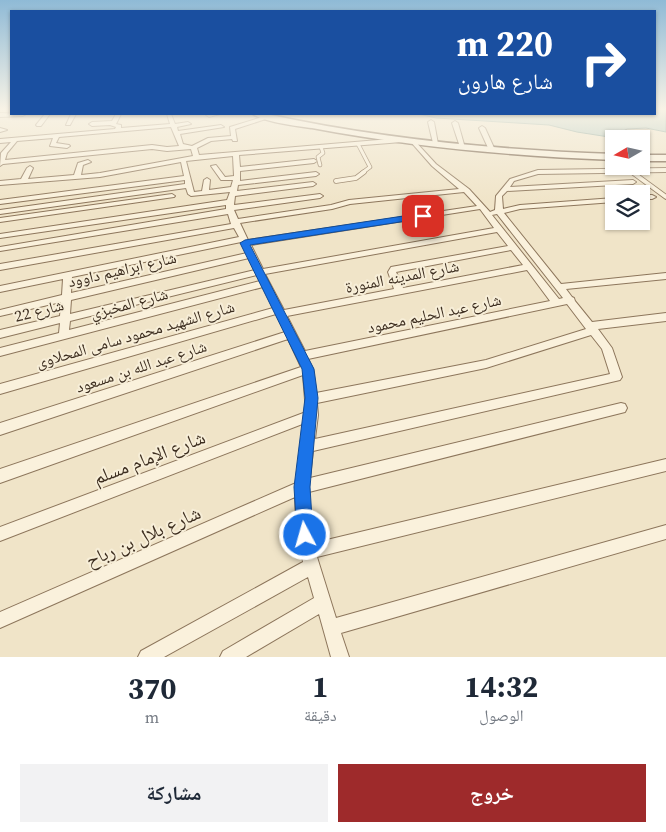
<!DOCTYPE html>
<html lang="ar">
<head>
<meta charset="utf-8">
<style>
  body { margin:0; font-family:"Source Serif 4","Noto Naskh Arabic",serif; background:#f2f2f3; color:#1f2937; direction:rtl; height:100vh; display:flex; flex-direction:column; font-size:19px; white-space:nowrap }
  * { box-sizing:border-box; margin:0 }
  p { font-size:16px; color:#747a83 }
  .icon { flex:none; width:28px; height:28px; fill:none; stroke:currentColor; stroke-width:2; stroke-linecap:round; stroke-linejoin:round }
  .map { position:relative; height:657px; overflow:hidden; direction:ltr }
  .details { display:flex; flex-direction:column; background:#fff; flex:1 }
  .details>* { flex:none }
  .banner { position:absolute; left:10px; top:10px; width:646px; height:105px; border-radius:0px; box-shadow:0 1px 4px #0004; direction:rtl; background:#1a4fa0; color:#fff; overflow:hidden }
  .needle { width:32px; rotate:261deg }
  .tools { position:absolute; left:605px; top:130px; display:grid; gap:10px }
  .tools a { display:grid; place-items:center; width:45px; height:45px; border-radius:0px; background:#fff; box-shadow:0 1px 4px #0004; font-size:25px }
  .pin { position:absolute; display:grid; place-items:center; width:42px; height:42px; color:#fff; margin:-21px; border-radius:10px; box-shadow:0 2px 8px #0006 }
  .me { position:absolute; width:55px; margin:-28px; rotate:354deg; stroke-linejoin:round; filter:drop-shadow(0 0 4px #0008) }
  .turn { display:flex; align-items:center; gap:18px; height:105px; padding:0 20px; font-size:22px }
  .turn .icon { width:65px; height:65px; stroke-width:2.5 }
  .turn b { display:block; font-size:35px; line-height:42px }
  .eta { display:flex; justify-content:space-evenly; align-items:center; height:85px; text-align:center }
  .eta b { font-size:30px; font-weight:700; line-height:35px }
  .primary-button { display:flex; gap:10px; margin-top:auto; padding:10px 20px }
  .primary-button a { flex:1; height:58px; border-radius:0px; background:#9e2a2b; color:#fff; font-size:20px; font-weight:700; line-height:58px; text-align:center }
  .primary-button a+a { background:#f2f2f3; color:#1f2937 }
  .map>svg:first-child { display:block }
  .water { fill:#a9c4bc; stroke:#6f938a }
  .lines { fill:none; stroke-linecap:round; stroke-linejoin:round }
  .lane-far1-casing { stroke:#8d765c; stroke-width:4.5 }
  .lane-casing { stroke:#8d765c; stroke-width:5.5 }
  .street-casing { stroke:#8d765c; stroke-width:2 }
  .secondary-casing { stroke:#6f573f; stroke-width:3 }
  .lane-far1 { stroke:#faf1dc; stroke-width:3 }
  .lane { stroke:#faf1dc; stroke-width:4 }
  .street { fill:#faf1dc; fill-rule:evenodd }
  .secondary { fill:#faf1dc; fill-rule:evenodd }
  .route { fill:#1a73e8; stroke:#114b97 }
  .labels { text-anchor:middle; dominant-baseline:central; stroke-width:4; stroke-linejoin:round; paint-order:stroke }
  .street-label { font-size:16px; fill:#3d2e20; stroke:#f7eed8 }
  .near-street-label { font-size:19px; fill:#3d2e20; stroke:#f7eed8 }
</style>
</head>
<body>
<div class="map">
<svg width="666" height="657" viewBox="0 0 666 657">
  <rect width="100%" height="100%" fill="#f0e4c8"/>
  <path class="water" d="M655,110H666V132L646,128L627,129L615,136L609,137L577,132L549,125L436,118L419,114H655Z"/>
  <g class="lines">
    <defs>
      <path id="lane-far1" d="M358,144L370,167L362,173
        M320,165L318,157L323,153L321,147
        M630,170L634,173"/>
      <path id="lane" d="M632,172L666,197
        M336,181L356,178L364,172"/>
      <path id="street" d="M0,113L26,114L23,116L0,117Z
        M45,114H50L41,126H37L36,125Z
        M71,114H76L70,125H66Z
        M116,114H121L116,124L121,125V128L170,124L167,114H171L175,124L188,122L191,124L177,127L178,131L221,125L224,127L180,134L183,144L192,146L208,138L231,136L230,127L269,115L272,117L235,129L237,141H233L232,139L211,141L197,148L199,155L402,138L405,140L402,142L239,155L240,167L314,159L317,161L314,163L240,171V181L316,172L319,174L316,176L238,185L237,191L313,182L316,184L313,186L235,196L234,205L320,194L323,196L320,198L234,210L238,219L331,205L349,200L459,189L432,166L410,141L413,139L436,164L469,189L490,212L495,210L496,196L510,179L538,170L666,168V172L538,174L514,181L510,187L633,180L636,182L633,184L507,191L502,196L503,209L520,205L614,198V202L520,209L504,213L561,284L666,273V279L566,289L572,297L574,298L575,301L592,322L666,313V321L598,329L612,348L622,377L620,380L313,451L310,478L621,403L625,404L627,408L625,412L309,492L310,518L314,543L666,459V471L317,557L336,618L666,525V539L341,633L349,657H331L319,614L246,657H220L223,651L314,598L308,577L164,657H138L141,651L303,562L296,518L295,497L0,628V612L296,483L301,450L300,447L305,423L0,541V527L306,412L303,375L0,483V469L301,367L288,339L0,435V423L285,332L276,314L0,394V384L273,308L263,287L0,356V348L59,333L60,323L0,338V330L60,316L61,302L0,316V310L62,295L63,279L0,292V286L239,237L234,228L0,270V264L231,224L228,214L0,251V247L226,209V205L0,238V234L227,200L230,192L191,196L188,194L186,188L0,214V210L185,184V180L0,204V200L184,176L181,162L100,177L0,185V181L21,179L27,168L30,166L33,168L28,179L74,175L78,163L88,160L91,162L83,165L81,175L100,173L193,156L191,149L167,151L152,149L3,164L0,166L1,153L11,142L0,143V139L115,129L116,127L110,125L92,126L89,124L92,122L112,121ZM171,127L179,146L167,147L152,145L5,160L7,153L17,141L53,138L50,146L67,148L70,146L69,145L56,143L59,137ZM233,156L234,176L225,177L216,165L211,166L221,180H233L231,187L209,190L210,180L207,178L204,180L202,191L194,192L186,161ZM464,192L477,206L248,240L240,223L332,209L350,204ZM480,209L494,228L263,269L251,245ZM497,214L563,298L559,299L492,215ZM497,232L508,246L391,267L388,272L394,289L284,310L265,274ZM241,242L247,253L71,293L72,277ZM511,250L523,265L403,288L396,272ZM249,258L255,270L70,314L71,300ZM527,270L550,301L305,351L287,316ZM257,275L260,281L69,330L70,321ZM567,304L586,329L486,360L316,393L313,369L308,359ZM591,335L602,349L610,374L315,439L318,415L317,403L486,368Z
        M208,114H220L209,117L206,115Z
        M431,120L434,122L438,144L433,143L428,122Z
        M455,121L458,123L465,148L460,147L452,123Z
        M482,126L485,128L495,150L494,151L489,150L479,128Z
        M0,128L7,130L0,132Z
        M172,194L175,196L174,197L0,222V218Z
        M641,195H652L656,197L652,199H641Z"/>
      <path id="secondary" d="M253,114H266C381,139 497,150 614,154V160C512,156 412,147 312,128C297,126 264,122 253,114Z
        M641,155H666V161H641Z"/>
    </defs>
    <use href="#lane-far1" class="lane-far1-casing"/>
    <use href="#lane" class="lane-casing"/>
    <use href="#street" class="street-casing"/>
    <use href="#secondary" class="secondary-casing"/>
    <use href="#lane-far1" class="lane-far1"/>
    <use href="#lane" class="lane"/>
    <use href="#street" class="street"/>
    <use href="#secondary" class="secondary"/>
  </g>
  <linearGradient id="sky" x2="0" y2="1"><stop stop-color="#8fbad6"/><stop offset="0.54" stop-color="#f8f3e6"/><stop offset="1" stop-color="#f8f3e6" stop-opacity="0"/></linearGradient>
  <rect width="666" height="202" fill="url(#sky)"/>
  <path class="route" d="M423,213L426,214V218L250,245L314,369L318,398L310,487L313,535L311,541L305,543L299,541L297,535L294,487L305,398L302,369L240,243L245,240Z"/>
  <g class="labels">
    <g class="street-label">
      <text transform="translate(122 269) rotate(-13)">شارع ابراهيم داوود</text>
      <text transform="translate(402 276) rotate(-11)">شارع المدينه المنورة</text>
      <text transform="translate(129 303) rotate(-15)">شارع المخبزي</text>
      <text transform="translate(39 310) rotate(-14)">شارع 22</text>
      <text transform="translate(434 313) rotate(-12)">شارع عبد الحليم محمود</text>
      <text transform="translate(135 334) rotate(-16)">شارع الشهيد محمود سامى المحلاوى</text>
      <text transform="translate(141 366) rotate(-18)">شارع عبد الله بن مسعود</text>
    </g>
    <g class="near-street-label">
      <text transform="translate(149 457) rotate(-21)">شارع الإمام مسلم</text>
      <text transform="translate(143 536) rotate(-24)">شارع بلال بن رباح</text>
    </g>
  </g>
</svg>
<div class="tools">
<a><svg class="needle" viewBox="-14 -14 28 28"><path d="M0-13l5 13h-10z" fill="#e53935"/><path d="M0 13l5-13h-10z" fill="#747a83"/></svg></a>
<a><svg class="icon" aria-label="layers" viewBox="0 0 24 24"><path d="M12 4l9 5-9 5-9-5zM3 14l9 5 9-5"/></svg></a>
</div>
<div class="pin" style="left:423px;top:216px;background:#d93025"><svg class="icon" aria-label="arrive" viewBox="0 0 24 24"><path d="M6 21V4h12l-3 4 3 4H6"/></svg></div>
<svg class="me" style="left:305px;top:535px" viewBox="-20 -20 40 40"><circle r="17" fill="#1a73e8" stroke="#fff" stroke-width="3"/><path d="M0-11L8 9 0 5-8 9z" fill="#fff"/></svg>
<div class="banner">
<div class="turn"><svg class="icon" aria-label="right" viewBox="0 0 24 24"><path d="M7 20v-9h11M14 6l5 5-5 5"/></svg><div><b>220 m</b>شارع هارون</div></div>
</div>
</div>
<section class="details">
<div class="eta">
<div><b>14:32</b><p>الوصول</p></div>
<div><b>1</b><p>دقيقة</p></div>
<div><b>370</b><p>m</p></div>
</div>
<div class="primary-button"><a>خروج</a><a>مشاركة</a></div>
</section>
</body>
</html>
